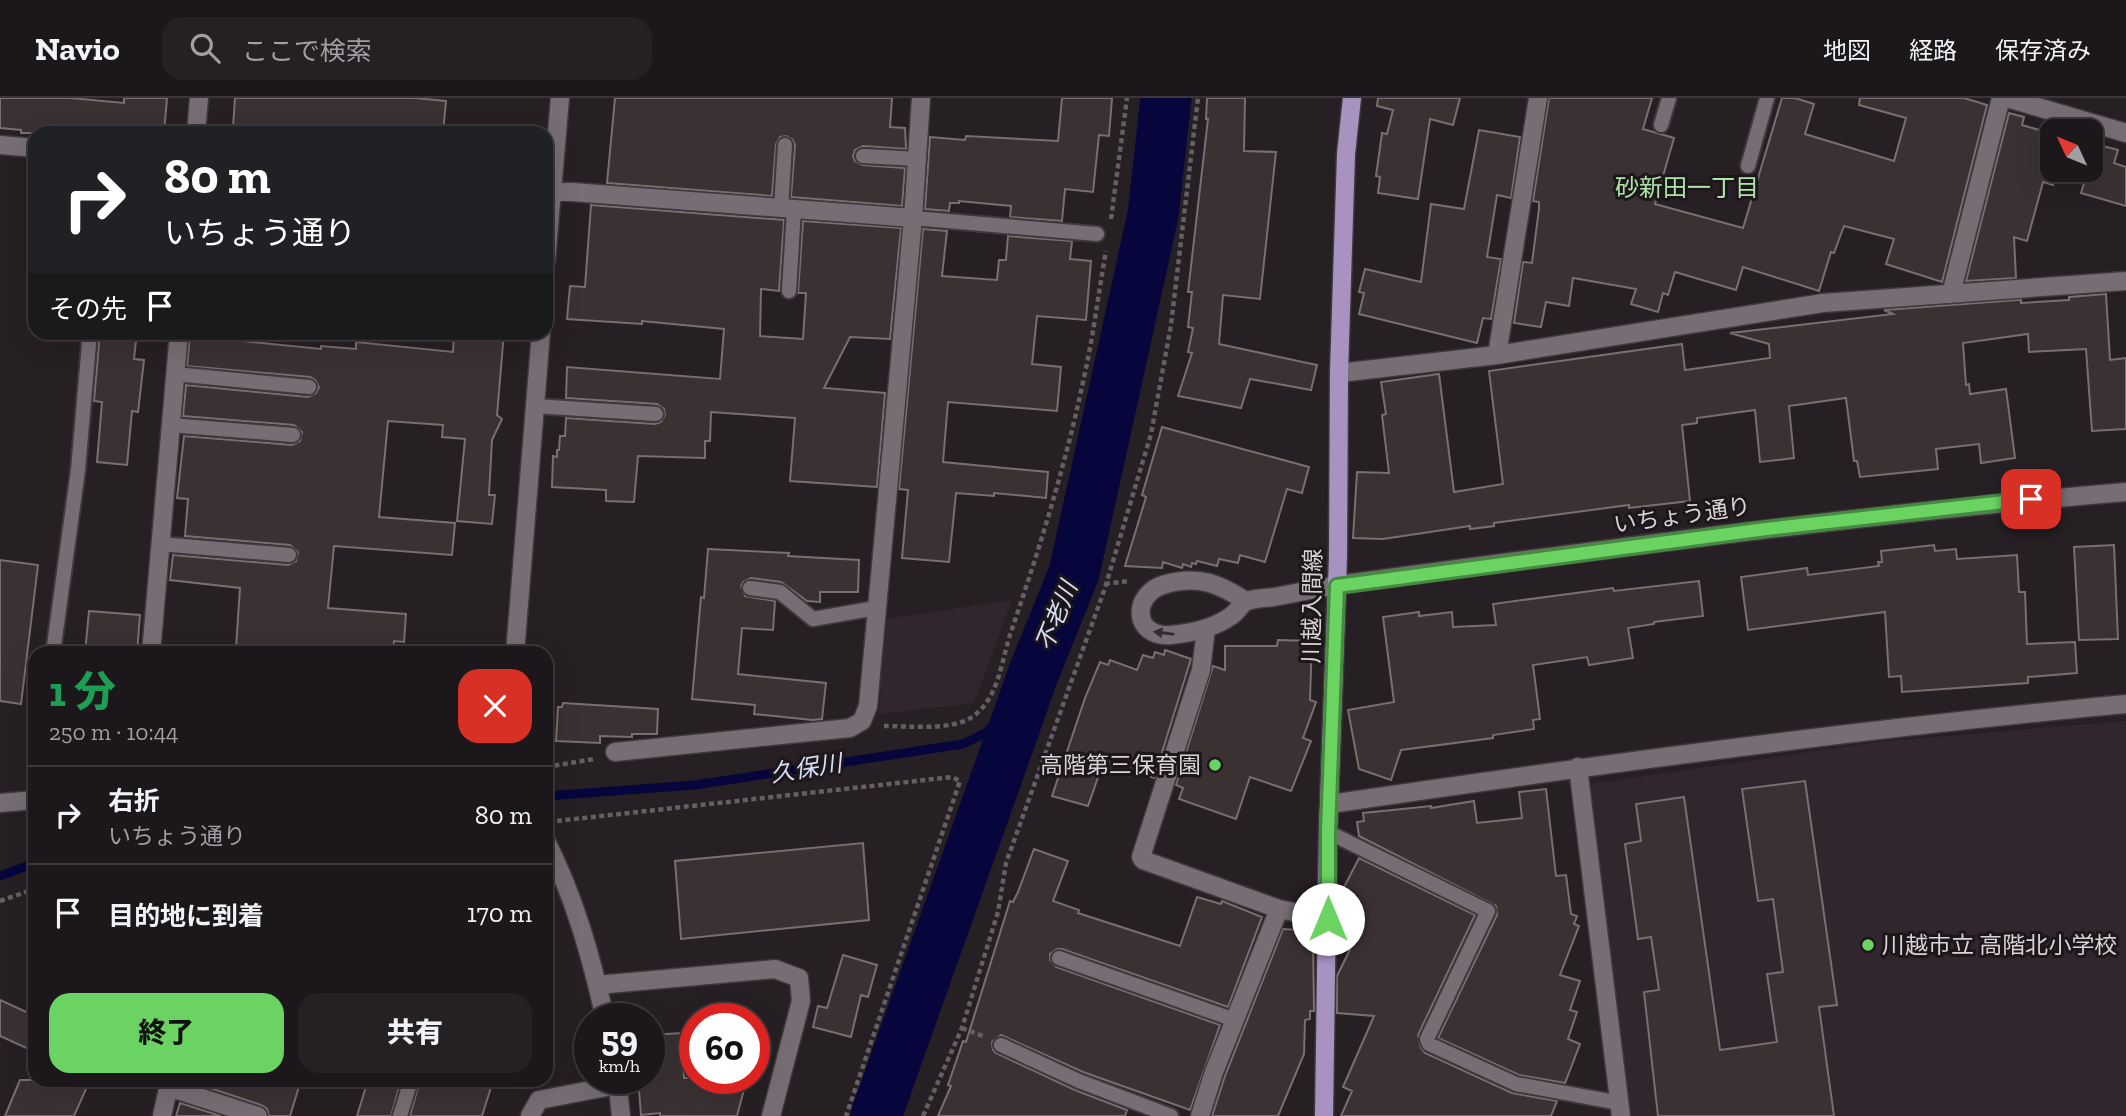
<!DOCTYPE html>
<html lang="ja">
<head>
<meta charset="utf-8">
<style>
  body { margin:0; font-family:"Zilla Slab","Noto Sans JP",serif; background:#252024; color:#f1f3f6; height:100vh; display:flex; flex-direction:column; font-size:26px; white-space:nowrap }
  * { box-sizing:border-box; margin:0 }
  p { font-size:23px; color:#a09fa3 }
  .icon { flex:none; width:38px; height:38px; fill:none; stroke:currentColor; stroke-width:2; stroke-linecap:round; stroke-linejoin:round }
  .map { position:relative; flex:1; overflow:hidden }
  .panel { position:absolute; left:28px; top:548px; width:525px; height:441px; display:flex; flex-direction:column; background:#1c171b; border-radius:21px; box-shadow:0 7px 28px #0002,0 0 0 2px #3a363a }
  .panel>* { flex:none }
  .banner { position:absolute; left:28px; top:28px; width:525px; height:214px; border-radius:21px; box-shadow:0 7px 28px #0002,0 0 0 2px #3a363a; background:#202124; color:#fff; overflow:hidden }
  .needle { width:46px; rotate:314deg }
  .controls { position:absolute; left:2040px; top:21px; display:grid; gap:14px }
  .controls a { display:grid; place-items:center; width:63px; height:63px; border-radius:14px; background:#1c171b; box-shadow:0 7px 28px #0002,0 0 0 2px #3a363a; font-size:35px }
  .speed { position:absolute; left:574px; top:905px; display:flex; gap:14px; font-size:35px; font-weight:700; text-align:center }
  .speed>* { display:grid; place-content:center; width:91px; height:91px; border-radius:50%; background:#1c171b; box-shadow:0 7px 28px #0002,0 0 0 2px #3a363a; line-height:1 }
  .speed small { font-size:18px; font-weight:400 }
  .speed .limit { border:10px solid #d22; background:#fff; color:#111 }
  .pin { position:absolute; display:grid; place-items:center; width:60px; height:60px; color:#fff; margin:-30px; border-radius:14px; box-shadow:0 4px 10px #0006 }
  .me { position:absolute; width:77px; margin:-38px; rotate:0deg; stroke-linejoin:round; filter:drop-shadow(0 0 5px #0008) }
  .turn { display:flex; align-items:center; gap:24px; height:147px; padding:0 21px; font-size:32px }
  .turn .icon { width:91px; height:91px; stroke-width:2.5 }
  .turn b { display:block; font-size:49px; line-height:60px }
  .then { display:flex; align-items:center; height:66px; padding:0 21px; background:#0003; gap:14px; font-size:26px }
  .round { display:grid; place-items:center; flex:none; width:74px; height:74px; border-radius:21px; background:#252024 }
  .head { display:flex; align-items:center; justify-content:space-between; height:119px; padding:0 21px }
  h1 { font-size:42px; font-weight:800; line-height:52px; color:#1e9e55 }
  .cta { display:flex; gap:14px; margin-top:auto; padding:14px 21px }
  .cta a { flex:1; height:80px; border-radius:21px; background:#6bd362; color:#111; font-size:28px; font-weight:800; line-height:80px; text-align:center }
  .cta a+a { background:#252024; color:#f1f3f6 }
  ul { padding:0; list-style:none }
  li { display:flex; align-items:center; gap:21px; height:98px; padding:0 21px; border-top:2px solid #3a363a }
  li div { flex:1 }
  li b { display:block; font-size:26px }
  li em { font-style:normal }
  header { display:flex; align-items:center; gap:42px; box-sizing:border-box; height:98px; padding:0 35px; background:#1c171b; border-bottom:2px solid #3a363a }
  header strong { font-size:33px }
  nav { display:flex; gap:38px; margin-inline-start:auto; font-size:24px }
  .search { width:490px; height:63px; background:#252024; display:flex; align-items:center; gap:18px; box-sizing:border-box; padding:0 24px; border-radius:21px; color:#a09fa3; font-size:26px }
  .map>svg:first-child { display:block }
  .built { fill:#31252e }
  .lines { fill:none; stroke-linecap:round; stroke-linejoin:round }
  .stream { stroke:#06053c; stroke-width:9 }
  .river { stroke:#06053c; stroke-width:51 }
  .building { fill:#3a3132; stroke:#7a6e70; stroke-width:2 }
  .service-casing { stroke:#3f393e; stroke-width:18 }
  .minor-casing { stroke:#3f393e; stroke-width:21 }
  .tertiary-casing { stroke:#3f393e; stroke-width:21 }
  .primary-casing { stroke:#3f393e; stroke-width:21 }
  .path { stroke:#655f63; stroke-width:4.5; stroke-dasharray:5 3.5; stroke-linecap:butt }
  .service { stroke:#766e74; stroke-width:14 }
  .minor { stroke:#766e74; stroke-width:18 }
  .tertiary { stroke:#766e74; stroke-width:18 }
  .primary { stroke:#a892c0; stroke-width:18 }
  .oneway { fill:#332c31 }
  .route-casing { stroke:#468940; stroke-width:18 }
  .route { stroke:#6bd362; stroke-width:12 }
  .poi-dot { fill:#6bd362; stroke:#1d161b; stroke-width:2.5 }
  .labels { text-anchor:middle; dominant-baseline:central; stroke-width:6; stroke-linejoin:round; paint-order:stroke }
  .street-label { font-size:23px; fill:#d8d3d6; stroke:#1d161b }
  .poi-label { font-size:23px; fill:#d8d3d6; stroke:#1d161b; text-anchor:end }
  .neighbourhood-label { font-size:24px; fill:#ade4a7; stroke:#1d161b }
  .water-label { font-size:24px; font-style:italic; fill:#d6def4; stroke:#1d161b }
</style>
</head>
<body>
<header>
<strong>Navio</strong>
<div class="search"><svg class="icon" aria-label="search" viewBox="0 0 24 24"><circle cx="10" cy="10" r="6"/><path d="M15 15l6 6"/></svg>ここで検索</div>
<nav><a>地図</a><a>経路</a><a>保存済み</a></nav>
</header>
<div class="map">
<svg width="2126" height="1018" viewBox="0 0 2126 1018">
  <rect width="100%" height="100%" fill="#261f24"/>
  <path class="built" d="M1012,502L974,605L879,616L884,521Z
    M2126,623V1018H1631L1590,686L1885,643Z"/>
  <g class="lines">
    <path class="stream" d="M546,698L695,687L963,646L987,634L1034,574
      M0,778L35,765"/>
    <path class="river" d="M876,1018L1034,574L1074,475L1153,117L1166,0"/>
  </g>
  <path class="building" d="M0,0H70L124,5V0H167L164,35H21V32L0,30Z
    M235,0H415L446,3L443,35H296L233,29Z
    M615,0H892L890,29L905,30L906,51L863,48L855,52L853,58L855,63L862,67L905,70L902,108L791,99L795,47L793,42L786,38L780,39L776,46L772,98L607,85Z
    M1062,0H1112L1109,38L1099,37L1093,94L1065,91L1062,123L1010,119L1011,108L959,103V105H950L949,113L925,111L930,39L965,42L966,38L1058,43Z
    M1207,0H1245L1244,53L1276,54L1260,201L1223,197L1219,246L1317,267L1311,292L1250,281L1241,310L1178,298L1192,255L1188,254L1193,230L1188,229L1192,194H1188L1208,21H1206Z
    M1378,0H1460L1453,27L1430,21L1418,101L1378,95L1380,79L1376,78L1382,35L1387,36L1393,12L1377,8Z
    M1549,0H1652L1643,31L1674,40L1655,106L1743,130L1782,0H1795L1814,6L1805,36L1894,63L1906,20L1859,7L1860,0H1964L1987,7L1942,184L1886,166L1894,141L1844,128L1834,155L1831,154L1819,193L1743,169L1736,192L1675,174L1668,197L1663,195L1658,214L1631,206L1636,191L1573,180L1569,208L1546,204L1541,229L1514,225L1523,164L1532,165L1539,111V104L1533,103Z
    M2009,15L2024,19L2022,27L2053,36V87L2043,84L2027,143L2014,139L2016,180L1966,183Z
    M1479,32L1520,39L1511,100L1497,97L1487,159L1501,161L1491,221L1483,220L1477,245L1359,216L1364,195L1359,194L1365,171L1421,184L1431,106L1464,111Z
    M2095,46L2118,52L2114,65L2126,69V108L2081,95L2088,72H2091V61Z
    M591,107L784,122L779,193L761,191L760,238L803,241L806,195H798L803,123L901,130L890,241L850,239L824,290L885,295L877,389L790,383L795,320L711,314L710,343H705V360L638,358L634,404L606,403V392L552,389L553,358L557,359V352H559L560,338H565L566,320L655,326L661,324L665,317L664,311L657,306L566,300L567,269L720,281L724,231L642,223V226L567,221L570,188L585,189Z
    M923,131L947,133L942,178L997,182L999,162H1006L1008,138L1072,143L1070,161L1091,163L1086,222L1037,218L1032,266L1061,269L1057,313L948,304L943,364L1048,374L1046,400L994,395V398L956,395L949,464L902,460L908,392L899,391Z
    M2106,196L2110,262L2126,260V331L2092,333L2086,251L2029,254L2028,236L1963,245L1966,287L1969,286L1970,296L2006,291L2015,360L1981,365L1979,346L1936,351L1938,371L1860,379L1857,363H1854L1846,300L1789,308L1794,360L1760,364L1755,312L1697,320V325L1682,327L1690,403L1629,410V407L1494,425V428L1470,431V428L1383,441L1353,440L1357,374L1389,375L1382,317L1386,316L1381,284L1439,276L1454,394L1503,386L1489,273L1682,246L1685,272L1770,260L1769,246L1730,235L1893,216L1884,212L2017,202H2021V205L2069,202V199Z
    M100,234H137L134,261L144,262L138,314L132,313L127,367L97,364L102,304L94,303Z
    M454,234H504L497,317L502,321L492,342L489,397H495L492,426L457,423L465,341L442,339L443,327L388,323L379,419L455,425L452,457L334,448L328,510L406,516L404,544L394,543L393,555H309L236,550L240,490L170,482L173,457L288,467L296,463L298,454L290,447L185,438L188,401L177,400L184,338L292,347L300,343L302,334L294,327L183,318L186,287L308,299L316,295L319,289L315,282L310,279L187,268L190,238L321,251V248L356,251V244L453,254Z
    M1162,329L1309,369L1302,395L1287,391L1265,464L1240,457L1238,465L1219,461L1217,468L1197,463L1196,466L1192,465L1191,469L1183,466L1182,470L1163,464L1162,470L1125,468L1146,399L1142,397Z
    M1934,447L1935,453L1956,451L1957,461L2017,457L2019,494H2025L2027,546L2075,544L2077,575L2028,579V585L1902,594L1901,578L1889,579L1885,514L1748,532L1741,479L1807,470L1808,477L1879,468L1878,464H1882L1881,453Z
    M2114,447L2118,541L2079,542L2074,449Z
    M708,451L789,455L788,458L859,462L858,494H820V504L807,503L781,484L751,480L743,484L741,488L745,498L775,503L773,532L742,530L738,576L826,585L822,621L812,622L754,616L755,607L692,601L701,499L704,500Z
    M0,462L38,467L21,606L0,603Z
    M1699,483L1703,518L1654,524V526L1628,530L1633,560L1589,567L1587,559L1533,567L1540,621L1533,622L1534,631L1493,637V640L1401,652L1391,682L1359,671L1348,612L1394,604L1383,519L1419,514V518L1452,514L1453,529L1496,527L1493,506L1613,490L1614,493Z
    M89,513L140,517L137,555H85Z
    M1278,542L1312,543L1310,602L1316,604L1303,640L1311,643L1291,693L1250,679L1236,721L1179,701L1183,690L1176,687L1213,568L1225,572V548H1277Z
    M1165,552L1191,561L1154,680L1131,672L1129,677L1102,668L1088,708L1052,698L1085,600L1100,564L1108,567L1110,562L1137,572L1143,557L1153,560L1155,554L1164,557Z
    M563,605L658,611L657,636H632V639L600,638V645L556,643L558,609H562Z
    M1805,683L1837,907L1819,909L1834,1018H1658L1644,894L1659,892L1651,839L1638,841L1625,746L1641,743L1636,706L1684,699L1720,952L1777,944L1767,876L1783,874L1773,801L1758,803L1742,691Z
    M1546,691L1556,778L1566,777L1571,816L1577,818L1574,826L1579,828L1560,877L1580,883L1570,912L1577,914L1568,941L1580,946L1565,985L1519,977L1438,940L1497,817L1496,808L1359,738L1357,724L1364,723L1363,715L1431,708V710L1474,703L1477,725L1522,720L1519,694Z
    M863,745L869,822L681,841L675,763Z
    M1034,751L1068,763L1053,803L1079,812L1078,815L1180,848L1197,799L1221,806L1222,803L1262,819L1228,909L1062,851H1057L1050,856V862L1056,869L1220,927L1190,1012L1083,974L1001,937L992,944L993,952L996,955L1075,992L1127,1012L1125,1018H938L951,988L948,987L963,943L966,944L1010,803L1013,804L1018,794Z
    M1359,760L1475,817L1418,937L1421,950L1425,955L1512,995L1557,1003L1551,1018H1341L1352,993L1343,989L1374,918L1337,915V878L1364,823L1344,813L1352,800L1341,795Z
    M1283,831L1300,832L1313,841L1314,913H1310V921L1305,922L1304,956L1278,1018H1212L1225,978Z
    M843,857L877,867L868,899L861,897L851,939L813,929L818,908L827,910Z
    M0,902L35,918V954L0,938Z
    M682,935L684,980H747L737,1018H660V1015L641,1017L638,980H649V937Z
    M20,982H90L74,1018H5Z
    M186,982H301L290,1018H269L267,1011L261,1007Z
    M368,982H401L391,1018H357Z
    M420,982H477L492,986L482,1018H410Z
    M180,1005L221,1018H176Z"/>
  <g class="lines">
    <defs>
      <path id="service" d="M1661,27L1669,0
        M863,58L917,61
        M1748,68L1767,0
        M781,110L785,47
        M913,120L1097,136
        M789,193L794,111
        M275,234L278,235
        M175,276L309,289
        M535,308L656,316
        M170,327L293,337
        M160,446L289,457
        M750,490L780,494L813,521L876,510
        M53,555L78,372L90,234
        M1328,734L1488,813L1427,941L1429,946L1516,986L1620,1005
        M1059,860L1235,922
        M1001,947L1079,983L1171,1018
        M400,1018L411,982"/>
      <path id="minor" d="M2007,0L2126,35
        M196,35L199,0
        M0,47L35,50
        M546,92L913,120
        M546,163L560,0
        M1951,196L2001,0
        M1497,257L1538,0
        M1339,275L1497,257L1823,205L2126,183
        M1246,503C1219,486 1200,477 1166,486C1131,495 1132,540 1171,537C1192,535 1214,530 1231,518C1237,514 1241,506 1247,503C1255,500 1266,500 1274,499C1295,495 1316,491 1337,487
        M1206,531L1201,572L1141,759L1143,762L1279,811L1328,821
        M151,555L179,234
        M515,555L541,234
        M615,654L850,630L862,623L868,608L913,120L921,0
        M1578,669L1621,1018
        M0,705L35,702
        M1330,706C1595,667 1859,631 2126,606
        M546,743C575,800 591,859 605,920
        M597,887L775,871L799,880L801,903L771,1018
        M617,980L621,1018
        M168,989L258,1018
        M162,1018L170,982
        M530,1018L539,1002L617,987
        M1200,1018L1214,974L1279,811"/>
      <path id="tertiary" d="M1337,487C1600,452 1862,416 2126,394"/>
      <path id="primary" d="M1324,1018L1328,734L1338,458L1339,275L1346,56L1352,0"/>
    </defs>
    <use href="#service" class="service-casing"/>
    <use href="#minor" class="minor-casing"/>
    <use href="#tertiary" class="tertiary-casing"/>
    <use href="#primary" class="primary-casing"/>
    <path class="path" d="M1111,121L1127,0
      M1105,486L1129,483
      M884,628C908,628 952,633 972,619C999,601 1001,563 1011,534C1039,452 1065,369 1083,284C1093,241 1098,197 1106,153
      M546,669L594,661
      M557,723L952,679L960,683L846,1018
      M0,803L35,791
      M962,930L985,939
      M923,1018L962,930L998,814L1006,765L1105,490L1151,336L1171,227L1198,0"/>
    <use href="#service" class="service"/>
    <use href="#minor" class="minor"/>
    <use href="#tertiary" class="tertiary"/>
    <use href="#primary" class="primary"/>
  </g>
  <defs><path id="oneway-solid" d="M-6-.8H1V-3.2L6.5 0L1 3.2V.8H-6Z" transform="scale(1.75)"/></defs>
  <use class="oneway" href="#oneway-solid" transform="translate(1164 535) rotate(-172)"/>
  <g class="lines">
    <defs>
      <path id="route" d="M1328,821V734L1337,488L1766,431L2031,401"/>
    </defs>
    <use href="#route" class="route-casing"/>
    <use href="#route" class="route"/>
  </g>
  <g class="poi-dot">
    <circle cx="1215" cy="667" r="7"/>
    <circle cx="1868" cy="847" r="7"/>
  </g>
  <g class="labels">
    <g class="street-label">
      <text transform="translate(1682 417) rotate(-8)">いちょう通り</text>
      <text transform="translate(1312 508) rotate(-89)">川越入間線</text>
    </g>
    <g class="poi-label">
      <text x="1201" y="667">高階第三保育園</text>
      <text x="1882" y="847" text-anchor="start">川越市立 高階北小学校</text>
    </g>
    <g class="neighbourhood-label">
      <text x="1687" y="89">砂新田一丁目</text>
    </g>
    <g class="water-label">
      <text transform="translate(1056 518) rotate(-68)">不老川</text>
      <text transform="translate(806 670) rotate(-9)">久保川</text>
    </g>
  </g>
</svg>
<div class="controls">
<a><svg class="needle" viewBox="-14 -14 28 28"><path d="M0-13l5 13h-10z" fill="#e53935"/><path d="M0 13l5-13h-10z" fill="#a09fa3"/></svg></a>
</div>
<div class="speed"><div>59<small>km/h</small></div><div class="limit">60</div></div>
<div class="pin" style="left:2031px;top:401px;background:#d93025"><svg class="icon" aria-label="arrive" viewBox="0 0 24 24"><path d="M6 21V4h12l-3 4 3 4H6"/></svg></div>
<svg class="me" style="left:1328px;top:821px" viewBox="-20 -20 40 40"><circle r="19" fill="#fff"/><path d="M0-13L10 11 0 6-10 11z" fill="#6bd362"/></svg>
<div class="banner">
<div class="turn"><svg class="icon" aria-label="right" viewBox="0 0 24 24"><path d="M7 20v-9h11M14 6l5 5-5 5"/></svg><div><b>80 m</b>いちょう通り</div></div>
<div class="then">その先<svg class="icon" aria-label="arrive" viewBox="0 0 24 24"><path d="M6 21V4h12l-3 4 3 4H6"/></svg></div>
</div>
<section class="panel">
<div class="head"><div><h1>1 分</h1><p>250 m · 10:44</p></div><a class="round" style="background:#d93025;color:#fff"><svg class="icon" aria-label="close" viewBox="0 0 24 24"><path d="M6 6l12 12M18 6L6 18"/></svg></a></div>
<ul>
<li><svg class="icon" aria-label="right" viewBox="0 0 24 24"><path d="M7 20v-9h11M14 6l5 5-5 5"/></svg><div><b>右折</b><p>いちょう通り</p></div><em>80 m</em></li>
<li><svg class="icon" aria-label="arrive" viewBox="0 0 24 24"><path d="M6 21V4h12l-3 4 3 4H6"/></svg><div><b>目的地に到着</b></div><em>170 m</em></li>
</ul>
<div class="cta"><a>終了</a><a>共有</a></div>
</section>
</div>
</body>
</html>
